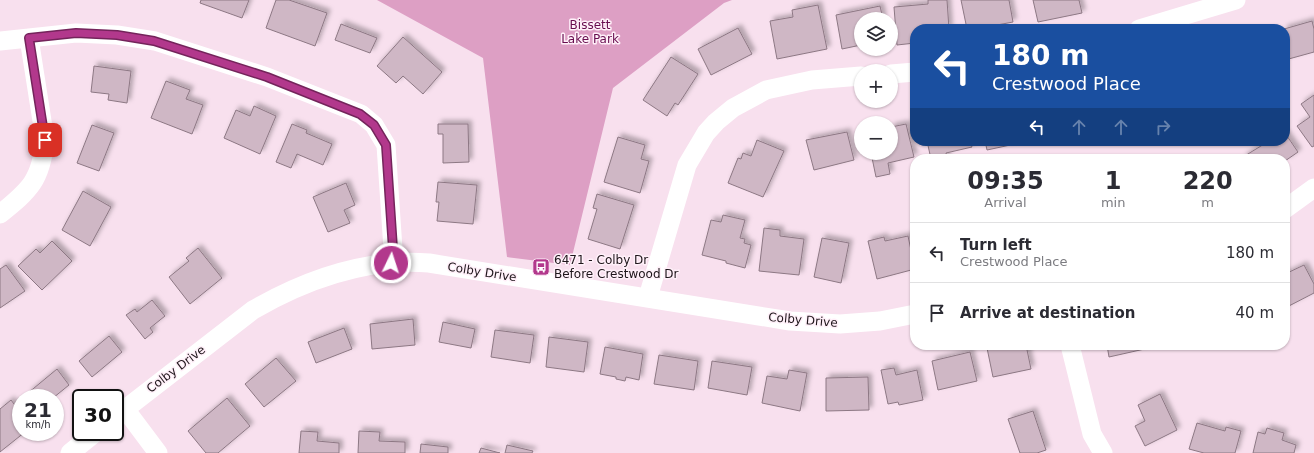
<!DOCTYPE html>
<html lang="en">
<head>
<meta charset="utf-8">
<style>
  body { margin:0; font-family:"DejaVu Sans",sans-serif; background:#f2f2f3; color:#2b2b33; height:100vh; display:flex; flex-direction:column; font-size:15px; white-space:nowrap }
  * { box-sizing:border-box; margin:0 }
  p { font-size:13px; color:#7c7c81 }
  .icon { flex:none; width:22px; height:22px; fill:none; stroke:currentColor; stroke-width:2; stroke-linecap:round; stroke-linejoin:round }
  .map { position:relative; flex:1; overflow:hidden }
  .panel { position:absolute; left:910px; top:154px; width:380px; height:196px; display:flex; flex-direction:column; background:#fff; border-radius:16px; box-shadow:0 1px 3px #0004 }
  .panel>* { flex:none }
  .guide { position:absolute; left:910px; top:24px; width:380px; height:122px; border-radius:16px; box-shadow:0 1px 3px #0004; background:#1a4fa0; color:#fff; overflow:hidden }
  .controls { position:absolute; left:854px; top:12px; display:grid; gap:8px }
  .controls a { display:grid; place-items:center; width:44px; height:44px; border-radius:50%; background:#fff; box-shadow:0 1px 3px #0004; font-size:20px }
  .speed { position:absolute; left:12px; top:389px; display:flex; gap:8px; font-size:20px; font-weight:700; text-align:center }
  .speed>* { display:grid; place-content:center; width:52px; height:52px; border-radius:50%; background:#fff; box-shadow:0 1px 3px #0004; line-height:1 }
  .speed small { font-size:10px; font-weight:400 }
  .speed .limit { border:2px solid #111; border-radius:6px; background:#fff; color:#111 }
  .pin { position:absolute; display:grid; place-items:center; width:34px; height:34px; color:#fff; margin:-17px; border-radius:8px; box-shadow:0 2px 6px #0006 }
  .me { position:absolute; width:44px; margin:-22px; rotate:4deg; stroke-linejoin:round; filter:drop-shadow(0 0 3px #0008) }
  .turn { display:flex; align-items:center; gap:14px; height:84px; padding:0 16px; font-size:18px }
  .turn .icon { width:52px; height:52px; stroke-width:2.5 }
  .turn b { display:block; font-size:28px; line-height:34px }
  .lanes { display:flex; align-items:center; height:38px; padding:0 16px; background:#0003; justify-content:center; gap:20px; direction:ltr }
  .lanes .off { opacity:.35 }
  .eta { display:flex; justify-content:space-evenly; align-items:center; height:68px; text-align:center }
  .eta b { font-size:24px; font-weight:600; line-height:28px }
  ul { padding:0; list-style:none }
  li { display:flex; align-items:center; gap:12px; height:60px; padding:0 16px; border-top:1px solid #e1e1e2 }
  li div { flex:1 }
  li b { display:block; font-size:15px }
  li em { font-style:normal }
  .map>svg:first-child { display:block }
  .green { fill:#dd9fc4 }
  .building { fill:#cfb7c5; stroke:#8d7884; filter:url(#shadow) }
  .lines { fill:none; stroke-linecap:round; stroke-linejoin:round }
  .minor { stroke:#fff; stroke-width:19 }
  .route-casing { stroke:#74245b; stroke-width:10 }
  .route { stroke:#b2388c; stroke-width:7 }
  .labels { text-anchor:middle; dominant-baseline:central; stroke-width:3; stroke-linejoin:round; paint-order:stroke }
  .park-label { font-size:12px; fill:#670c4e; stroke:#fff0f9 }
  .poi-label { font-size:12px; fill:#1e151a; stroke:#fff0f9; text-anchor:start }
  .street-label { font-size:12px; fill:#1e151a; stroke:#fff0f9 }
</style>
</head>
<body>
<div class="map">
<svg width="1314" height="453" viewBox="0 0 1314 453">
  <defs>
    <filter id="shadow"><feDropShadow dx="3.5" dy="-3.5" stdDeviation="2" flood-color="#0004"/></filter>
  </defs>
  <rect width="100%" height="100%" fill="#f8e0ee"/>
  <path class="green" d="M377,0H732L724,3L613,88L570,265L507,257L483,58Z"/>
  <path class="building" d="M201,0H249L242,18L200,3Z
    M276,0H289L327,13L315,46L266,28Z
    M928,0H947L949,29H915V43L897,45L894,7L928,4Z
    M961,0H1009L1013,22L976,29H967Z
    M1033,0H1079L1082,13L1038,22Z
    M818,5L827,49L777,59L770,21L793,17L792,10Z
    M880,6L883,19H861V36H859L861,45L842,49L836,15Z
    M1312,21L1314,29V52L1285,60L1284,29Z
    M341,24L377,38L370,53L335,40Z
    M738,28L752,54L711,75L698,49Z
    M403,37L442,72L423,94L403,76L396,83L377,66Z
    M671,57L698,74L678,105L675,103L667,116L643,100Z
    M94,66L131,71L127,103L108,100L109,94L91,92Z
    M166,81L190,90L186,99L203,105L192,134L151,118Z
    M1314,95V146L1312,147L1297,126L1310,117L1301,104Z
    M254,106L276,116L260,154L224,138L236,110L250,116Z
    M292,124L307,130L306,133L332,144L323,165L297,154L291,168L276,162Z
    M438,124H468L469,162L443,163V134H438Z
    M906,124L914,157L888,163L890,174L876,177L871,153H891V127Z
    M92,125L114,133L99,171L77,163Z
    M847,132L854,160L814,170L806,140Z
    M1285,133L1298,152L1285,161V159H1244L1243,157L1269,141H1285Z
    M618,137L645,145L641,159L649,161L640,193L604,182Z
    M757,140L784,151L763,197L728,183L738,158L741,159L743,153L751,156Z
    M927,141H970L972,147L946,153L947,158L931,159Z
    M985,141H1029L987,150Z
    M438,182L477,185L473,224L437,221L439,202H436Z
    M346,183L355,205L344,210L350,223L328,232L313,197Z
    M83,191L111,207L90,246L62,230Z
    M597,194L634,205L620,249L588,239L597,209L593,208Z
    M723,215L745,220L740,238L745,239L744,243L751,245L745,268L726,263V261L702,255L711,220L721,222Z
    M764,228L780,230V236L804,239L799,275L759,271Z
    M908,236L915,269L877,279L868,241L884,237L885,241Z
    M822,238L849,243L841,283L814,277Z
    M52,241L72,261L42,290L18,266L36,249L40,253Z
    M198,248L222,278L190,304L169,277L189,261L186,258Z
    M6,265L25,291L0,308V269Z
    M1304,265L1314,284V293L1285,308V274Z
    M152,300L165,316L150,328L153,332L145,339L126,315L135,309L137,312Z
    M413,319L415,345L372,349L370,324Z
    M443,322L475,329L471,348L439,342Z
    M344,328L352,349L316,363L308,342Z
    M495,330L534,335L530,363L491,357Z
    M109,336L122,352L92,377L79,361Z
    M549,337L588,342L584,372L546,367Z
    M1002,345H1026L1031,369L993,377L987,348Z
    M1107,345H1148L1149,348L1109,357Z
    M605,347L643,354L639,380L626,377L625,381L616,379V377L600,374Z
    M970,352L977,381L938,390L932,361Z
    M659,355L698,361L694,390L654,384Z
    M276,358L296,381L264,407L245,384Z
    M712,361L752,367L747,395L708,388Z
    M894,368L896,375L917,370L923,400L899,405L898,402L888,404L881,370Z
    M57,369L69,385L53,398H32L28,393Z
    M789,370L807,373L800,411L762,403L767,376L787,379Z
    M868,377L869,410L826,411V378Z
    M1160,394L1177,430L1145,446L1135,426L1145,421L1138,405Z
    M227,398L250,426L218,453H206L188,431Z
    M11,400L21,413V432H25L0,452V409Z
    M1033,411L1046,450L1037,453H1020L1008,419Z
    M1197,423L1225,431L1226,427L1241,431L1235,453H1204L1189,449Z
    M1267,428L1284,433L1282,440L1296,445L1294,453H1253L1258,432L1265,434Z
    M301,431L318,432L317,441L339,443V453H299Z
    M359,431L380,432L379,441L405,442V453H358Z
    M421,444L448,447V453H420Z
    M507,445L533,451L532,453H505Z
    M481,448L500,453H479Z"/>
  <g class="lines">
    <path class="minor" d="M1139,29L1236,0
      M0,41L76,33L117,35L155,41L267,77L361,114L374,125L386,145L393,249L391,263
      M891,74L915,72
      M1285,209L1314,188
      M0,214C30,190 41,180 45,140L29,38
      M648,297L687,165L706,133L716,122L733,108L766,90L812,80L861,76
      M1070,345L1092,434L1103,453
      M125,409L158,453
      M115,417L253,310C305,280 367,258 429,263L790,321L840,324L880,321L915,314
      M70,453L96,432"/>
  </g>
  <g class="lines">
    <defs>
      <path id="route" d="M45,140L29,38L76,33L117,35L154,41L267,77L360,114L374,125L386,145L393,249L391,263"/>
    </defs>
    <use href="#route" class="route-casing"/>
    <use href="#route" class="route"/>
  </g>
  <defs>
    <symbol id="bus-square" viewBox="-11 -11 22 22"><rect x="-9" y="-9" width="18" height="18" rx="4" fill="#b2388c" stroke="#fff0f9"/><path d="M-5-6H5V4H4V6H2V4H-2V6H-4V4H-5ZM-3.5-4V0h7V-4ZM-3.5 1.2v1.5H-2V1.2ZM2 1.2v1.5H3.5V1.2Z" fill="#fff"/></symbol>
  </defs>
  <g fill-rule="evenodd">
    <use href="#bus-square" x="531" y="257" width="20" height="20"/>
  </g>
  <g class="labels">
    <g class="park-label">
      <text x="590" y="25">Bissett<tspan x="590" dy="14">Lake Park</tspan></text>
    </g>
    <g class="poi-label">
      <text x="554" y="260">6471 - Colby Dr<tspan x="554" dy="14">Before Crestwood Dr</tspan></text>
    </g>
    <g class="street-label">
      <text transform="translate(482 272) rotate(9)">Colby Drive</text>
      <text transform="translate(803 320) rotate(5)">Colby Drive</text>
      <text transform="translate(176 369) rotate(-37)">Colby Drive</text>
    </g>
  </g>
</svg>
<div class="controls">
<a><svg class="icon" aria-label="layers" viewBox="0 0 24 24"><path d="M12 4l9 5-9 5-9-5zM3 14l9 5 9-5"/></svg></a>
<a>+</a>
<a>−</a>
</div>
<div class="speed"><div>21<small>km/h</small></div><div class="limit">30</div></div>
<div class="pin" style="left:45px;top:140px;background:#d93025"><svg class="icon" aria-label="arrive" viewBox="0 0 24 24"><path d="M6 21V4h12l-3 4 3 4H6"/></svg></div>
<svg class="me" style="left:391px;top:263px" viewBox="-20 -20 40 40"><circle r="17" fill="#b2388c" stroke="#fff" stroke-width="3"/><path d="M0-11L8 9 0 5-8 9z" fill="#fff"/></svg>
<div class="guide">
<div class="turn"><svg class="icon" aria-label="left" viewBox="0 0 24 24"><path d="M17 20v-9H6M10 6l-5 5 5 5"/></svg><div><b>180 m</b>Crestwood Place</div></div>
<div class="lanes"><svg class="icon" aria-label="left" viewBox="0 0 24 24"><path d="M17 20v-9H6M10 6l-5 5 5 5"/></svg><svg class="icon off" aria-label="ahead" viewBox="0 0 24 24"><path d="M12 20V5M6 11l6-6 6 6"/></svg><svg class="icon off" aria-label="ahead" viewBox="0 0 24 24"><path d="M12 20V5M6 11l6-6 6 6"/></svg><svg class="icon off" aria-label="right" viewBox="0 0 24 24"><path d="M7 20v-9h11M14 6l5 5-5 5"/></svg></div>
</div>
<section class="panel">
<div class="eta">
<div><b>09:35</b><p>Arrival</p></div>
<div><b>1</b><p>min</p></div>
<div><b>220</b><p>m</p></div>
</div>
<ul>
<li><svg class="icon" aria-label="left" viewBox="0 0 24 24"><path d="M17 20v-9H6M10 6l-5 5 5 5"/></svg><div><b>Turn left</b><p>Crestwood Place</p></div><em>180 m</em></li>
<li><svg class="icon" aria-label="arrive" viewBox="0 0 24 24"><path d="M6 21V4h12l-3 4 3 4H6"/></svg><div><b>Arrive at destination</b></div><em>40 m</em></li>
</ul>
</section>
</div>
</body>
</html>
